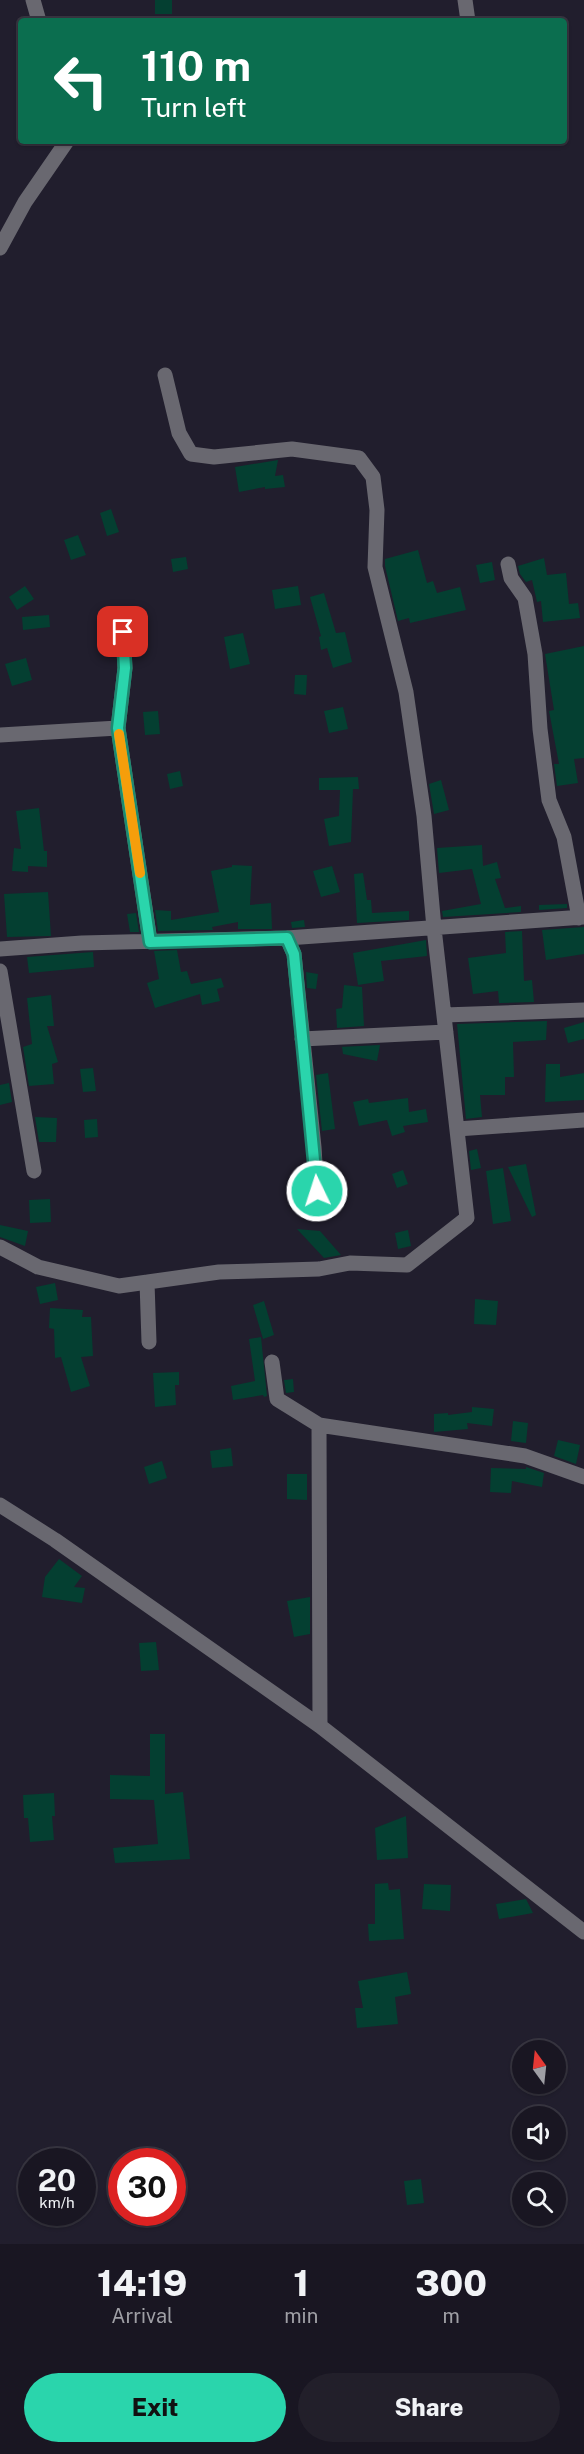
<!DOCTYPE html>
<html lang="en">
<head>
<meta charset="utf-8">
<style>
  body { margin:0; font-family:"Public Sans",sans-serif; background:#221f2a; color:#f1f3f6; height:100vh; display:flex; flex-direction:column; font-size:22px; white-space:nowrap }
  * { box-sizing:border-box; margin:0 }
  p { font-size:20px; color:#9f9fa5 }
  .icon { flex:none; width:33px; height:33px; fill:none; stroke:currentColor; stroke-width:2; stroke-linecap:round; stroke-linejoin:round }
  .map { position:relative; height:2244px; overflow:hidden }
  .side { display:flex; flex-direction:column; background:#191622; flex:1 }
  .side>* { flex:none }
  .hud { position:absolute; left:18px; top:18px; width:549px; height:126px; border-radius:6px; box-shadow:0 2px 4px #0004,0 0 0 2px #373540; background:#0b6e4f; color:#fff; overflow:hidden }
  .needle { width:39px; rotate:345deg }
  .buttons { position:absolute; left:512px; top:2040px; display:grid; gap:12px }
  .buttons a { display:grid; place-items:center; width:54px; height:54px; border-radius:50%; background:#191622; box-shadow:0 2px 4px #0004,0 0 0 2px #373540; font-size:30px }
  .speed { position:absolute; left:18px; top:2148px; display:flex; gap:12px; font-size:30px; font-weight:700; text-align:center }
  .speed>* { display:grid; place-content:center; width:78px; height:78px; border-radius:50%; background:#191622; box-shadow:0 2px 4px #0004,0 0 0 2px #373540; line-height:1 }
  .speed small { font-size:15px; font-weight:400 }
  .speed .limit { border:9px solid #d22; background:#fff; color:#111 }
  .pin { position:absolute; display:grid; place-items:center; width:51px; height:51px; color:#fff; margin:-26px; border-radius:12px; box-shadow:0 3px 9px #0006 }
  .me { position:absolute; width:66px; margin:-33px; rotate:356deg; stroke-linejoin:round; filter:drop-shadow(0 0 4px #0008) }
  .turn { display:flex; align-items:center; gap:21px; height:126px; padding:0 24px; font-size:27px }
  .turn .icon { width:78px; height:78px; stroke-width:2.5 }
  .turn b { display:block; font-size:42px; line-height:51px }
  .eta { display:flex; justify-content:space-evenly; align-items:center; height:102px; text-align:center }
  .eta b { font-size:36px; font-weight:800; line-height:42px }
  .action { display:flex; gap:12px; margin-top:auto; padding:12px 24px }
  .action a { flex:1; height:69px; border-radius:36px; background:#2ad5ac; color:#111; font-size:24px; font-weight:800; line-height:69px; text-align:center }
  .action a+a { background:#221f2a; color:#f1f3f6 }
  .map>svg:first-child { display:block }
  .building { fill:#043f31 }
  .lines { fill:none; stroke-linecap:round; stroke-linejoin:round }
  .minor { stroke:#696870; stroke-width:15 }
  .route-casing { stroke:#1b8a70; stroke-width:15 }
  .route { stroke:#2ad5ac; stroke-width:10 }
  .slow { stroke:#f59e0b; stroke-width:10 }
</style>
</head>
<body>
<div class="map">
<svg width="584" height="2244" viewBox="0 0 584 2244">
  <rect width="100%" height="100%" fill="#211e2d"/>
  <path class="building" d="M155,0H172V14H155Z
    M278,460L275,476L283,475L285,487L265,489V487L239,492L235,467Z
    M111,509L119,532L107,536L100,513Z
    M78,535L86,555L71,560L64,540Z
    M418,550L427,583L433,581L437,593L460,587L466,610L410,623L409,618L398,621L385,566V559Z
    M186,557L188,569L173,572L171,559Z
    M544,558L547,575L566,573L569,604L578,603L580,618L543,622L541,601L537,602L532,580L526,582L520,574L518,566Z
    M492,562L495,580L480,583L476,565Z
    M25,586L34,599L17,610L9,597Z
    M298,586L301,605L275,609L272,590Z
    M324,593L336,633L345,632L352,662L333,668L327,648L321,650L319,637L321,636L310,597Z
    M49,615L50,627L23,630L22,617Z
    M243,633L250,664L230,669L224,637Z
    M584,646V758L574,759L578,783L557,786L554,764H559L549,711L554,710L545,654Z
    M26,658L32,680L12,686L5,664Z
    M295,675H307L306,695L294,694Z
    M343,707L348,729L329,733L324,711Z
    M158,711L160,734L145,735L143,712Z
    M180,771L183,786L170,789L167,774Z
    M358,777L359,789H353L351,842L329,846L324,819L339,816L340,790H319V778Z
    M441,780L449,810L434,814L429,784Z
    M39,808L44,851H47V867L28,866V872L12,871L14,848L21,849L16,811Z
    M482,845L483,866L497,862L501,878L495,879L505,908L521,906V912L443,917L442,911L481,904L472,869L439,873L437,848Z
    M232,865L252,866L250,905L271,903L272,929H238V922L212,927L213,930L158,931L155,910L171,911V920L219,912L211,871L232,867Z
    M332,866L340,892L321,897L313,871Z
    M363,873L367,900H371L372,913L409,911V920L357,923L354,874Z
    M48,892L51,936L7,937L4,894Z
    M567,904V908L539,910V905Z
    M136,913L139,932H130L127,914Z
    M304,920L305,927L292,928L291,922Z
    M584,927V954L546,960L542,930Z
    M522,931L524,981L532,980L534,1002L499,1003L498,991L473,994L468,958L506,953L505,932Z
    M426,940L427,956L381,961L384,981L358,985L353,953Z
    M177,950L181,972L187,971L191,984L221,978L224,987L217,989L220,1001L202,1005L200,994L155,1008L147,983L159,979L154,951Z
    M93,952L94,967L29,973L27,957Z
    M306,972L318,974L316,989L307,988Z
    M344,985L362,987L364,1026L337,1028L336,1009L342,1008Z
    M51,995L54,1026H47L58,1062L52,1064L54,1084L29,1086L23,1047L32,1044L27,998Z
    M547,1021L546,1040L513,1042L514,1077H505V1095H480L482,1117L466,1119L457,1024Z
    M584,1022V1039L568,1043L564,1028Z
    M380,1045L377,1061L343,1054L342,1047H339Z
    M546,1064H560V1077L584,1073V1100L545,1102Z
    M93,1068L96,1091L83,1092L80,1069Z
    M328,1073L335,1129L322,1131L316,1075Z
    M9,1083L12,1102L0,1105V1085Z
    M408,1098L409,1112L426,1109L428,1122L403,1126L405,1132L392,1136L387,1120L359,1126L353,1102L368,1099L369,1103Z
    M35,1117L57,1118L56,1142H39Z
    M97,1119L98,1137L85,1138L84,1120Z
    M477,1149L481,1168L471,1170L469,1151Z
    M526,1164L536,1215L532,1217L508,1167Z
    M503,1168L511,1221L493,1224L486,1171Z
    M403,1170L408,1184L397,1188L392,1174Z
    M50,1199L51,1222L30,1223L29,1200Z
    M0,1225L28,1231L25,1246L0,1237Z
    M297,1229L320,1231L341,1255L324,1258Z
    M408,1230L411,1246L398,1249L395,1233Z
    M55,1283L58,1300L40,1304L36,1287Z
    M475,1299L498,1301L496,1325L474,1324Z
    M264,1301L274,1335L263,1339L253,1305Z
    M50,1308L83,1310L82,1317H91L93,1356L81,1357L90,1386L71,1392L61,1357L55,1358L54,1329L49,1328Z
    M261,1337L267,1396L264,1397L263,1395L233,1400L231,1386L255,1381L249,1339Z
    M179,1372V1385H175L176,1405L155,1407L153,1373Z
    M293,1379L294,1392L286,1393L284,1380Z
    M472,1407L494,1409L492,1426L467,1423L468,1429L434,1432V1414L448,1413V1415L472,1412Z
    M513,1421L528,1423L526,1443L511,1441Z
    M558,1440L580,1445L576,1464L554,1456Z
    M231,1448L233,1466L212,1468L210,1451Z
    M162,1461L167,1478L149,1484L144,1467Z
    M526,1467L544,1473L542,1487L512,1481L511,1493L490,1492L491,1468L526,1469Z
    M287,1474H307V1500L287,1499Z
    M59,1559L82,1576L74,1587L85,1588L82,1603L42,1597L45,1577Z
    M310,1597V1634L294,1637L287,1601Z
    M156,1642L159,1670L141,1671L139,1643Z
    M150,1734H165V1794L183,1792L190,1859L115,1863L113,1848L158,1844L154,1800L110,1799V1775L150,1776Z
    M54,1793L55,1816H52L54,1840L30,1842L28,1818H24L23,1795Z
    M406,1816L408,1858L377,1860L375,1828Z
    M388,1883L389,1890L400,1889L404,1939L369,1941L368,1924H375V1884Z
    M424,1884L451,1885L450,1911L422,1909Z
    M526,1899L533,1913L499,1919L496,1904Z
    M407,1972L411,1994L395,1997L398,2024L357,2028L355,2008H363L358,1981Z
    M421,2179L424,2203L407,2205L404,2181Z"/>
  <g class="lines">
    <path class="minor" d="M33,0L39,21
      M465,0L468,21
      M0,248L25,202L67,141
      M508,564L511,578L525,598L535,654L540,729L549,800L564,837L579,918
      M118,728L125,668L122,614
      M0,735L118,728L150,941
      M287,938L294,954L314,1147L318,1213
      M0,949L82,943L287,938L584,917
      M0,971L34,1171
      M444,1015L584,1010
      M302,1039L446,1032
      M457,1129L584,1120
      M0,1247L38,1267L119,1286L219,1272L319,1269L350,1263L407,1265L467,1218L434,928L424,816L406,692L375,567L377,510L373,477L359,458L292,449L214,457L191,454L179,433L165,375
      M147,1282L149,1342
      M272,1362L277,1399L319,1425
      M0,1505L55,1540L320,1726L584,1932
      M320,1726L319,1425L525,1456L584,1477"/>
  </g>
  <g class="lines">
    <defs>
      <path id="route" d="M123,632L125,668L118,728L150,942L287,938L294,954L317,1191"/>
    </defs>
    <use href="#route" class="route-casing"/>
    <use href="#route" class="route"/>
    <path class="slow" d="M119,734L140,873"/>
  </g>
</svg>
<div class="buttons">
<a><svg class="needle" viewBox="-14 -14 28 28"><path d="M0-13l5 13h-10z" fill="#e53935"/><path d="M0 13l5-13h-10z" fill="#9f9fa5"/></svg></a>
<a><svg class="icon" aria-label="sound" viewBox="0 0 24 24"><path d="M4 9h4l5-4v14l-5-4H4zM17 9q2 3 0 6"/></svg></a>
<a><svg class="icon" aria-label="search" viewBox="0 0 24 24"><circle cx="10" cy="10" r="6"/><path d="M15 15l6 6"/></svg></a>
</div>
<div class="speed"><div>20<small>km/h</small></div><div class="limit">30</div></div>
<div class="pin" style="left:123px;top:632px;background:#d93025"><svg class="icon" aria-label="arrive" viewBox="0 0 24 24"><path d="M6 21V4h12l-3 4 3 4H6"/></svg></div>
<svg class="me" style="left:317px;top:1191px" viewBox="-20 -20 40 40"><circle r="17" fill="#2ad5ac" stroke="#fff" stroke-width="3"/><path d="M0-11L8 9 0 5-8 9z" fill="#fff"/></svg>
<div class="hud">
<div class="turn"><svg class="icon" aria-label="left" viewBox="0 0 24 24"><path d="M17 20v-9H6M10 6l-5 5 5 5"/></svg><div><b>110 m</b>Turn left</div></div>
</div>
</div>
<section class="side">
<div class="eta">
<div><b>14:19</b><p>Arrival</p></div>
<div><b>1</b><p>min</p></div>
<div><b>300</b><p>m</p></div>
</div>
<div class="action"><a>Exit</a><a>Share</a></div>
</section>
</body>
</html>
